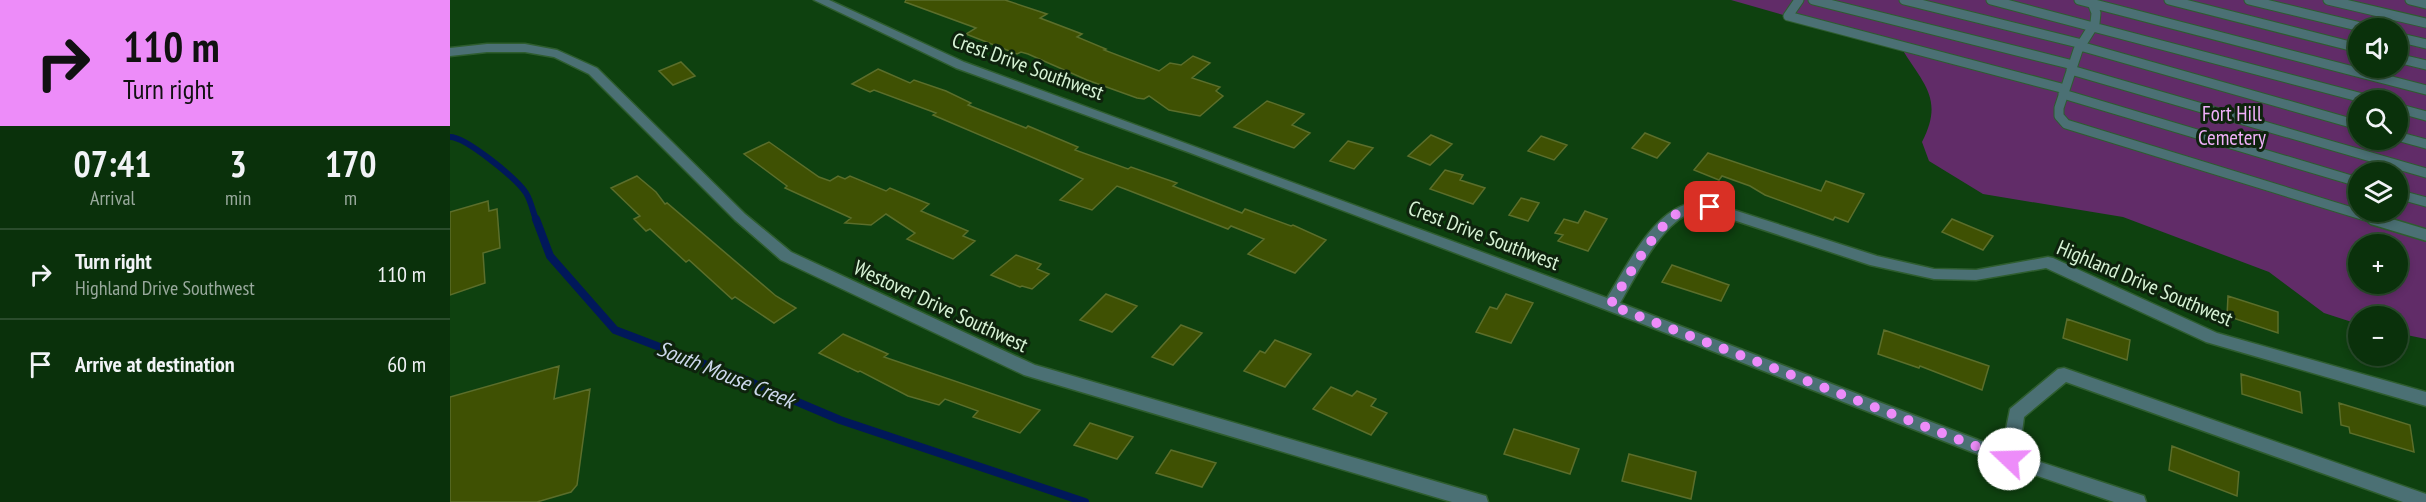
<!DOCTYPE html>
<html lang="en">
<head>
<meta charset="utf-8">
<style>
  body { margin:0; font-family:"PT Sans Narrow",sans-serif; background:#183d19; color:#f1f3f6; height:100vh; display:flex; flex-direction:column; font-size:22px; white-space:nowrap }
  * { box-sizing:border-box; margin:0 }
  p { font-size:20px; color:#99a99d }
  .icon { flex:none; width:33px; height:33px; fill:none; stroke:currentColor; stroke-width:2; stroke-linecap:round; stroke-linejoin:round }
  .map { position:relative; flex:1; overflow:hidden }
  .panel { display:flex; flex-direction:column; background:#0a310b; width:450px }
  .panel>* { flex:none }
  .hud { background:#ed8cf9; color:#111; overflow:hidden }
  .fabs { position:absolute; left:1898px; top:18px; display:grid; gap:12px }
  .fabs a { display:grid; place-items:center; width:60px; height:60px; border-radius:50%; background:#0a310b; box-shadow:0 3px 9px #0003,0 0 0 2px #2a4c2c; font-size:30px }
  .pin { position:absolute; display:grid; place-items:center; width:51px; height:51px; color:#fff; margin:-26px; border-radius:12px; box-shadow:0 3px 9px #0006 }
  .me { position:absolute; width:66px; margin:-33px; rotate:291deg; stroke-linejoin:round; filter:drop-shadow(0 0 4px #0008) }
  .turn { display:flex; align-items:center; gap:21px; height:126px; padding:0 24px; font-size:27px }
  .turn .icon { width:78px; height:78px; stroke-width:2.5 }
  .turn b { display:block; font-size:42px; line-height:51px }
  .eta { display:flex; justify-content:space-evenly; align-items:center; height:102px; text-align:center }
  .eta b { font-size:36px; font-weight:800; line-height:42px }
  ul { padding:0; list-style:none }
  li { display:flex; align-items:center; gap:18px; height:90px; padding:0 24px; border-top:2px solid #2a4c2c }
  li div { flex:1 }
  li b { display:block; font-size:22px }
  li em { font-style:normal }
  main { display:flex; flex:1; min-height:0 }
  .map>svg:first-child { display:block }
  .green { fill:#612c68; fill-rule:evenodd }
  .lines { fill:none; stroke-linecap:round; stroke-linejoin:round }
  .stream-far1 { stroke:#01185a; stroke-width:6 }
  .stream { stroke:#01185a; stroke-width:8 }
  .building { fill:#3f5103; stroke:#5b6e2b; stroke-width:1.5 }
  .service-far1-casing { stroke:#2e5d2f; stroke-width:11 }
  .service-casing { stroke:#2e5d2f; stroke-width:14 }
  .minor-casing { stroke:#2e5d2f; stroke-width:3 }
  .service-far1 { stroke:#4b7074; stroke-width:9 }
  .service { stroke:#4b7074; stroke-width:11 }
  .minor { fill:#4b7074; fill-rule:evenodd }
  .route { stroke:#ed8cf9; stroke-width:10; stroke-dasharray:0 18 }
  .labels { text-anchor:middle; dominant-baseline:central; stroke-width:6; stroke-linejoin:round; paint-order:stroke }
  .street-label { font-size:21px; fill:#d7f2d5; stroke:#0e230d }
  .park-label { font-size:21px; fill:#f1b0f9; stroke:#0e230d }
  .water-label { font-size:22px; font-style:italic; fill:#cdd8ec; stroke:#0e230d }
</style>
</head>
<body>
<main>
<section class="panel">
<div class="hud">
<div class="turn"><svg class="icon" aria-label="right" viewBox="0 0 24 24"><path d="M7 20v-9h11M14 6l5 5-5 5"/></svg><div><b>110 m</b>Turn right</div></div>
</div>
<div class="eta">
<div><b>07:41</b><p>Arrival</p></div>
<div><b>3</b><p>min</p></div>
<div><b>170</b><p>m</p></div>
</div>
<ul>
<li><svg class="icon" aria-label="right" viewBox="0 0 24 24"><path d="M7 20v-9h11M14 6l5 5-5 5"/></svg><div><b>Turn right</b><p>Highland Drive Southwest</p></div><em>110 m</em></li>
<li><svg class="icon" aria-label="arrive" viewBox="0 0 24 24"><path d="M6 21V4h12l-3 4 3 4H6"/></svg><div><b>Arrive at destination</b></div><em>60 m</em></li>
</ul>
</section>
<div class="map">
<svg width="1976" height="502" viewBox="0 0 1976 502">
  <rect width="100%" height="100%" fill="#0e410f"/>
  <path class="green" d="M1281,0H1976V339L1947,333V316H1908V324L1874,313L1819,272L1673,217L1533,194L1479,161L1472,142C1494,99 1474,85 1452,49ZM1908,28H1947V68H1908ZM1908,100H1947V140H1908ZM1908,172H1947V212H1908ZM1908,244H1947V284H1908Z"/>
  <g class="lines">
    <path class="stream-far1" d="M0,137C16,137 67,179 76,193C81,201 83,212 86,220"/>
    <path class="stream" d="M86,219L100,256L165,330L291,378L390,420L635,502"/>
  </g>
  <path class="building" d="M456,0H555L597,14L590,18L632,34L627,37L656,49L654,50L709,71L720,63L731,65L743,56L760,63L742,78L770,87L766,91L773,96L750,116L719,110L699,96L694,99L687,98L637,80L578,54L571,52L567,54L516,34L526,28L455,2Z
    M231,62L245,76L223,85L209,71Z
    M428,69L460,83L464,80L496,91L521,103L518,105L576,128L578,126L628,147L625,150L678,169L681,167L727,183L723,186L792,213L795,209L841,226L843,225L876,240L845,273L798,254L814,239L781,226L778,229L675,189L667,186L642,210L610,200L633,179L483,115L486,113L424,90L420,92L402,84Z
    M817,101L854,114L842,125L860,133L844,148L784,127Z
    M1195,133L1220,143L1207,158L1182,148Z
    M981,135L1002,144L980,165L958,156Z
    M1091,136L1117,145L1104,160L1078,151Z
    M898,141L923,148L904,169L880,161Z
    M319,142L369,177L380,181L388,176L395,179L400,176L436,191L440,188L479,204L471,211L518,231L513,236L525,241L503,259L457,239L465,233L436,214L421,225L395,223L401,218L335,188L337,186L294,154Z
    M1258,153L1371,191L1376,181L1414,194L1398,222L1385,217L1383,220L1315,195L1300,186L1272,176L1269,180L1244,170Z
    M995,170L1013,175L1010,180L1035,188L1023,204L980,189Z
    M187,176L206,192L215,204L217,203L326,296L346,308L324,323L285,297L282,299L239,260L236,262L200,229L196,231L184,219L190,216L161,188Z
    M1071,198L1089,203L1078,221L1059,215Z
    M38,201L39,211L47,209L50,248L33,253L35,283L0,295V212Z
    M1135,211L1157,219L1138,251L1108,241L1113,235L1105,233L1114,219L1128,223Z
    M1502,219L1543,236L1533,250L1492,232Z
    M566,255L591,264L587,269L599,274L582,289L572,286L570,287L541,275Z
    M1222,265L1279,285L1271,301L1212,282Z
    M656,294L687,306L662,332L630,320Z
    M1056,294L1083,303L1061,343L1026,332L1040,307L1047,309Z
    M1778,296L1828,312V333L1777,316Z
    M1617,319L1680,340L1677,360L1613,338Z
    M731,325L752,333L723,365L702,357Z
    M1434,330L1539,366L1532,390L1470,366L1469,368L1428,354Z
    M393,334L438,354L434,357L590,410L570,433L523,417L528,411L495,399L489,405L458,396L410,371L408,372L369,353Z
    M825,340L861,354L835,387L794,371L810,351L815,353Z
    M109,366L104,399L140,389L127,485L121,492L87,502H0V397Z
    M1791,374L1850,392L1852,413L1792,394Z
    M881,387L902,396L907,391L926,399L921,406L937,413L921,435L863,409Z
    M1889,403L1960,425L1964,452L1900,433L1899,427L1891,425Z
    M640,423L683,437L667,459L624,445Z
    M1064,429L1129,449L1120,474L1054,454Z
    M1722,446L1789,472L1787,496L1719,470Z
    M721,450L766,463L752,487L706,473Z
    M1179,454L1246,472L1241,499L1172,481Z"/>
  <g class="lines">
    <defs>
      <path id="service-far1" d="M1349,0L1338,16L1615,89
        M1363,0L1623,65
        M1454,0L1632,44
        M1541,0L1920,100
        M1629,0L1976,90
        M1641,0L1646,13L1645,23L1628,50L1609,108V116L1616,124L1928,220
        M1719,0L1908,48
        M1799,0L1915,28
        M1878,0L1976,23
        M1960,0L1976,4
        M1947,37L1976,44
        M1630,46L1908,125
        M1947,58L1976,65
        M1621,70L1976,173
        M1613,94L1908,182
        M1947,108L1976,116
        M1947,136L1976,144
        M1947,194L1976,202"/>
      <path id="service" d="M1923,219L1976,235"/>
      <path id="minor" d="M364,0H379L514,62L1157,298C1180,262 1212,189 1265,204L1427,256L1484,269L1526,270L1598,257L1603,258L1767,333L1976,392V406L1756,342L1596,268L1526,280L1484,279L1420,265L1259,212C1251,212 1243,211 1236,215C1208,230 1186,276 1170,303L1552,449L1560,409L1608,369L1614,368L1976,494V502H1953L1616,382L1574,417L1569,455L1694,496L1696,502H1664L1553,464L1154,309L738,152L506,68Z
        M37,44H75L107,50L147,68L295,214L341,252L585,365L1029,494L1036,496L1038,502H1002L574,375L331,260L285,220L139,74L104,57L75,52H37L0,56V48Z"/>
    </defs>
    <use href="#service-far1" class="service-far1-casing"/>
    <use href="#service" class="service-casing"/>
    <use href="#minor" class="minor-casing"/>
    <use href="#service-far1" class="service-far1"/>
    <use href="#service" class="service"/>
    <use href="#minor" class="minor"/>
  </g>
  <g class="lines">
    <path class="route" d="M1260,207C1249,207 1238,206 1228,213C1205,227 1176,281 1160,305L1559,459"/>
  </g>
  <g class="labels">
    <g class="street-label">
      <text transform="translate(578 66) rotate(20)">Crest Drive Southwest</text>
      <text transform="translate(1034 235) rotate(21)">Crest Drive Southwest</text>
      <text transform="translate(1695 283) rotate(23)">Highland Drive Southwest</text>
      <text transform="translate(491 306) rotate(25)">Westover Drive Southwest</text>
    </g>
    <g class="park-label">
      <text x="1782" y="113">Fort Hill<tspan x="1782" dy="24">Cemetery</tspan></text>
    </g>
    <g class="water-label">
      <text transform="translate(276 374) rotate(22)">South Mouse Creek</text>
    </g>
  </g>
</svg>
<div class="fabs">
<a><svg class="icon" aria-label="sound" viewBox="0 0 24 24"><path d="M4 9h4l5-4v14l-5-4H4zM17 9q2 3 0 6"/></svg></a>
<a><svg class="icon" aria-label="search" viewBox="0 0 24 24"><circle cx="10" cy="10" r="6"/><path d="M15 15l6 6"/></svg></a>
<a><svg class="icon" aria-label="layers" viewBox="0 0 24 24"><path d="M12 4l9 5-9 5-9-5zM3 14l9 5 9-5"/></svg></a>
<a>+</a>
<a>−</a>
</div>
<div class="pin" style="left:1260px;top:207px;background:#d93025"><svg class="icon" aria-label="arrive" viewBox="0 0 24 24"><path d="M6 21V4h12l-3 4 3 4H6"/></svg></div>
<svg class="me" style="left:1559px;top:459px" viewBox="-20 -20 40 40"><circle r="19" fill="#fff"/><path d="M0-13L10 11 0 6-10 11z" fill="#ed8cf9"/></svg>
</div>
</main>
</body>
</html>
